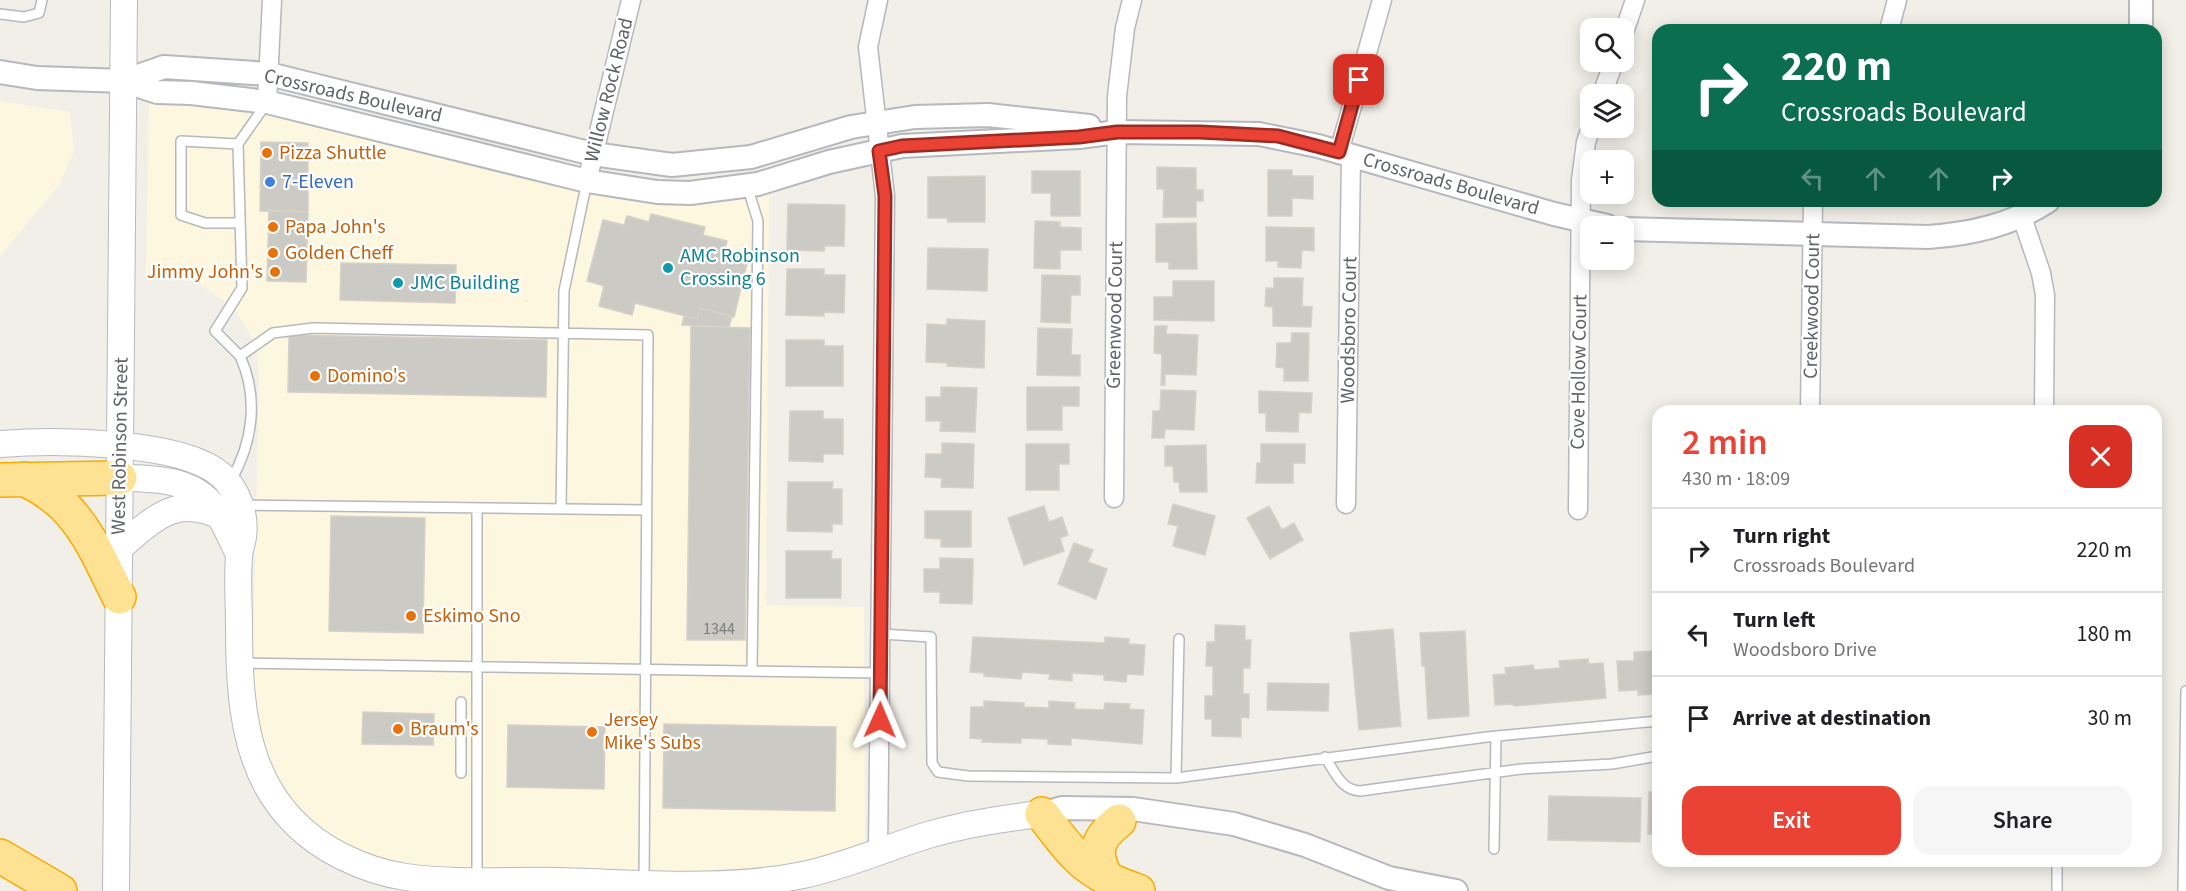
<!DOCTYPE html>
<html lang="en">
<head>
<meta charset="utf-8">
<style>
  body { margin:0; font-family:"Source Sans 3",sans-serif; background:#f6f6f6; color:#202124; height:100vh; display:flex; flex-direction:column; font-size:22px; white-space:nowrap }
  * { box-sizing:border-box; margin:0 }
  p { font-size:20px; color:#757577 }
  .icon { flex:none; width:33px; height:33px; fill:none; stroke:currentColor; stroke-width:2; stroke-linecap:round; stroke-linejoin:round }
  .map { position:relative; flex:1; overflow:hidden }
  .drawer { position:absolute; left:1652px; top:405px; width:510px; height:462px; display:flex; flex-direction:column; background:#fff; border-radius:18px; box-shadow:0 3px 15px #0003 }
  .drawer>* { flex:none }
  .top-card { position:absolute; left:1652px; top:24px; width:510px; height:183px; border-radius:18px; box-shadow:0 3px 15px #0003; background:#0b6e4f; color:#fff; overflow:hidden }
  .tools { position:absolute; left:1580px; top:18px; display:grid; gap:12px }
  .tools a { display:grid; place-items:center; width:54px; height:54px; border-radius:12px; background:#fff; box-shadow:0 3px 15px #0003; font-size:30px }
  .pin { position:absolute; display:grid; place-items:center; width:51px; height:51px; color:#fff; margin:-26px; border-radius:12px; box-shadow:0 3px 9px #0006 }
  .me { position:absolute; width:66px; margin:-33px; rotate:1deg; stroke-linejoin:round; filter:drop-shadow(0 0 4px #0008) }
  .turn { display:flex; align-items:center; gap:21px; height:126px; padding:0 30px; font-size:27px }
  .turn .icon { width:78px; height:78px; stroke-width:2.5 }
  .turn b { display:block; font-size:42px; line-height:51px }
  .lanes { display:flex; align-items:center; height:57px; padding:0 30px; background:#0003; justify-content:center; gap:30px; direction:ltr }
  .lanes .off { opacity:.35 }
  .round { display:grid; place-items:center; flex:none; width:63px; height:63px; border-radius:18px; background:#f6f6f6 }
  .head { display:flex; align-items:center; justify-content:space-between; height:102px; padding:0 30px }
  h1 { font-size:36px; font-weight:600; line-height:45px; color:#ea4335 }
  .cta { display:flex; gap:12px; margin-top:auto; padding:12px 30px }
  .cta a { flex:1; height:69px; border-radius:18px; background:#ea4335; color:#fff; font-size:24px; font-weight:600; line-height:69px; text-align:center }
  .cta a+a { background:#f6f6f6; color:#202124 }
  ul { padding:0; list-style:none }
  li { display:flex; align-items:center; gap:18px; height:84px; padding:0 30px; border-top:2px solid #e0e0e0 }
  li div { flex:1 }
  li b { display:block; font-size:22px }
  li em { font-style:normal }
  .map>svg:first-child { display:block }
  .commercial { fill:#fef7e0 }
  .building { fill:#cccac5; stroke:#d6d1c6; stroke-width:1.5 }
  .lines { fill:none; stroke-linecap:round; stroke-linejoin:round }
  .service-casing { stroke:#b5b8bc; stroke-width:12 }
  .minor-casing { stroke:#b5b8bc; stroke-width:21 }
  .tertiary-casing { stroke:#b5b8bc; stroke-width:26 }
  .secondary-casing { stroke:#b6babf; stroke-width:28 }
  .motorway-casing { stroke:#f9ab00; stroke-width:36 }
  .service { stroke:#fff; stroke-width:9 }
  .minor { stroke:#fff; stroke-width:18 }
  .tertiary { stroke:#fff; stroke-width:22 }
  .secondary { stroke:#fff; stroke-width:26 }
  .motorway { stroke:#fde293; stroke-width:33 }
  .route-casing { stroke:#982c22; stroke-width:15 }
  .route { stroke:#ea4335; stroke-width:10 }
  .food-dot { fill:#e8710a; stroke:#fff; stroke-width:2 }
  .shop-dot { fill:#3f7fe0; stroke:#fff; stroke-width:2 }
  .culture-dot { fill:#0f9aa8; stroke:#fff; stroke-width:2 }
  .labels { text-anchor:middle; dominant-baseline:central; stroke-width:4.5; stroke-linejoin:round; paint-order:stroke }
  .number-label { font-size:16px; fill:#7a7d7f }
  .street-label { font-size:20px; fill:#5f6368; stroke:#fff }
  .food-label { font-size:20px; fill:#c56008; stroke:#fff; text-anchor:start }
  .shop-label { font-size:20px; fill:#366cbe; stroke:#fff; text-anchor:start }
  .culture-label { font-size:20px; fill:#0d838f; stroke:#fff; text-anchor:start }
</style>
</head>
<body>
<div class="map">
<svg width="2186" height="891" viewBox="0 0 2186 891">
  <rect width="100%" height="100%" fill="#f1efe8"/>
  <path class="commercial" d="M149,100L248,107L665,203L734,201L769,193L766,605L864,607L865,843L858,851L743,875L418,870L365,856L317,830L297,809L269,763L262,743L252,688L259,374L257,355L253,339L235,309L197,282L146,273Z
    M0,101L70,112L74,151L60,184L0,256Z"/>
  <path class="building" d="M261,142L308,143V212L260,211Z
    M1157,167L1196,168V190H1203V201H1196V217H1163L1164,189H1157Z
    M1268,170H1292V176H1313V199L1292,198V216H1268Z
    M1032,171H1080V216H1051V193H1032Z
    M985,176V222H948L947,218H928V177Z
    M788,204L845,205L844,246H825L824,251L787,250Z
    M269,210L308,212L306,282L267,281Z
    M651,214L705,227L703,235L727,241L725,249L749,255L734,317L700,308L697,319L635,303L632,315L599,306L604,286L587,281L603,220L624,225L627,216L649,222Z
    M1035,221L1060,222V227L1081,228V250H1060V269L1034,268Z
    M1196,223L1197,269H1169V262H1156V224Z
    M1266,227L1314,228V251L1302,250L1301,268L1278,267V261H1266Z
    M928,248L988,249L987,291L927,289Z
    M341,263L456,265L455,303L340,300Z
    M787,269H824V275H845L844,313L824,312V316L786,315Z
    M1042,275L1080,276V295H1071L1070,323L1041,322Z
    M1274,278H1303L1302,306L1312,307L1311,327L1273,326V307L1265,306L1266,288H1274Z
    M1173,281H1214V321L1154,320V297H1173Z
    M700,308L732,317L729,327L682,325L684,316L697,319Z
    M947,319L985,321L984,368L947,366V363L926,362L927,324L947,325Z
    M691,326L750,328L745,640H687Z
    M1155,326H1167L1166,334L1198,335L1196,375L1165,374V385H1161L1162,354L1154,353Z
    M1038,328L1072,329L1071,355H1080V376L1037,375Z
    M1292,333H1309L1308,381H1284V368L1276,367L1277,343H1291Z
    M289,335L547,340L546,397L288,392Z
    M786,340H824V346H843V386H786Z
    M941,387L977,388L975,432L940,431L941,421H926V397H941Z
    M1027,387H1079V406H1062V430H1027Z
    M1161,390L1196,391L1194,430L1165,429L1164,438H1152L1153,411H1160Z
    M1259,391L1312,393L1311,413L1299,412L1298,432L1266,431V413H1259Z
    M790,411H823V419H843V454H823V462L789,461Z
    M942,443L974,444L973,488L941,487L942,478L925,477L926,454H942Z
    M1026,444H1069V464H1059V490H1026Z
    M1261,444H1305V463H1293V483H1256L1257,463H1261Z
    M1206,445L1207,492H1180L1179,482H1174L1173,466H1165V446Z
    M788,482H833L832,489H842V524H832V532L787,531Z
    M1173,504L1215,516L1205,555L1173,546L1178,526L1168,524Z
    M1044,506L1049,522L1062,517L1068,535L1060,538L1064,551L1024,565L1008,518Z
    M1269,506L1282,530L1294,523L1303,540L1270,559L1247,518Z
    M925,511H971V547H941V539L925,538Z
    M331,516L425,518L423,633L329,631Z
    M1074,543L1093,550L1088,562L1107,569L1096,599L1058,584Z
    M786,551H832L831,559H841V598H786Z
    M940,558L973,559L972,604L940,603V592H924V569H940Z
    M1215,625L1245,626V640H1251L1250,668H1243V694H1249V718L1241,717V737L1212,736V719H1205V696H1213V666H1206L1207,642H1215Z
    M1393,629L1401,726L1359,730L1350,633Z
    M1465,631L1469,716L1428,719L1425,666H1422L1420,633Z
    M973,637L1105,643V637L1129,639V644L1145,645L1143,675L1127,674L1126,682L1104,680V675L1072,673V681L1049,679L1050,674L1022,672L1021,679L984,676V673L970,672Z
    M1658,651V694L1638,695V690L1619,691L1617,661H1634V652Z
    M1588,659L1589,664L1603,663L1606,698L1514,706L1513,704L1495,705L1493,675L1506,674L1505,668L1533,665L1534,670L1560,668L1559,661Z
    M1268,683L1329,684L1328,711L1267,710Z
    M984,701L1024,703V707L1049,708V701L1075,703L1074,709L1104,710L1105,703L1130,704L1129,709L1144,710L1142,744L1071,738V745L1048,744V739L1021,738V743L982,742L983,739L970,738L971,707H984Z
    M363,712L434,714L433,745L362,744Z
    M664,724L836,727L835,811L663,808Z
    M508,725L605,727L604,789L507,787Z
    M1649,792H1658V834H1648Z
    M1549,796L1641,798L1640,842L1548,840Z"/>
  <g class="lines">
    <defs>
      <path id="service" d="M0,14L24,17L39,13L42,0
        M238,144L181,141V215L205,223H240
        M747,186L758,221L752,671
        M240,356L215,331L242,288L238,144L266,104
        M230,482C253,443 259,398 240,356L273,333L313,328L648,335L644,883
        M242,505L647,510
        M561,509L564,291L587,181
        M881,634L931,637L932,763L938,772L968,776L1176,778L1487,737L1658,721
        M241,663L881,673
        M461,702V773
        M1325,757C1335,772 1341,790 1360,791L1521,769L1612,764L1658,756
        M1176,778L1179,639
        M1494,849L1496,736
        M477,880V508
        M2057,891V861
        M2183,891L2186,691"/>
      <path id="minor" d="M878,0L868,47L885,196L878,853
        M1889,30L1897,0
        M1623,35L1635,0
        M1602,94L1614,62
        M267,102L272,0
        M1339,152L1382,0
        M587,181L631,0
        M2022,217L2041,273L2045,295L2044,411
        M1810,411L1813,201
        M1114,498L1117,96L1125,28L1132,0
        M1346,504L1351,155
        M1578,510L1581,180L1586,142L1591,128"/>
      <path id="tertiary" d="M2141,30V0
        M0,72L37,78L124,81L157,92L191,93L267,102L587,181L657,192L690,193L758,184L829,162L902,146L1079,137L1117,132L1259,134L1318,146L1554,214L1607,226
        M124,81L164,67L269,74L593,154L672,165L751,157L851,127L915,117L988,115L1089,126
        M1623,229L1928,237C1972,234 2011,225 2048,201
        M1042,814L1062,808L1133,809L1234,824L1305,845L1389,878L1456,891"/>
      <path id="secondary" d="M0,444C53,440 181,440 221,475C238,490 246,515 243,537C242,544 239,550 239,557C237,580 239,603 239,626C239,719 247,808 341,856C361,866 384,874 406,877C455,884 507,880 557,881C638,883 723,891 803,875C846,866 886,848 928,835C965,824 1003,818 1042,814
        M120,478C157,478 199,479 220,516C227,528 232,541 239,554
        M119,548C153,520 175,494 220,516
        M116,891L124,0"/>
      <path id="motorway" d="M24,479C79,504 93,546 119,597
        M0,480L120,478
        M1042,814C1074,856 1086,874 1138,891
        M0,856L60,891
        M1107,879C1093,852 1095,840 1119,821"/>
    </defs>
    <use href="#service" class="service-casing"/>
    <use href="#minor" class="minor-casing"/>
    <use href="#tertiary" class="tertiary-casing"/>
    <use href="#secondary" class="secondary-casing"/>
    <use href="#motorway" class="motorway-casing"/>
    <use href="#service" class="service"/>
    <use href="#minor" class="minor"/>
    <use href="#tertiary" class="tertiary"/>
    <use href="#secondary" class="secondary"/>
    <use href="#motorway" class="motorway"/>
  </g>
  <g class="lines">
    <defs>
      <path id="route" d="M880,720L885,196L879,151L902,146L1079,137L1117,132H1200L1278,136L1339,152L1359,80"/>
    </defs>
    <use href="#route" class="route-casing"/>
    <use href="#route" class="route"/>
  </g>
  <g class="food-dot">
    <circle cx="267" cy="153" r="6"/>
    <circle cx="273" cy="227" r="6"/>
    <circle cx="273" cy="253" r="6"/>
    <circle cx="275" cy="272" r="6"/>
    <circle cx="315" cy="376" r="6"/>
    <circle cx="411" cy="616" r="6"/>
    <circle cx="398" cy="729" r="6"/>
    <circle cx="592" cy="732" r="6"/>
  </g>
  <circle class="shop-dot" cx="270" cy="182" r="6"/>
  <g class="culture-dot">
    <circle cx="668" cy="268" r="6"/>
    <circle cx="398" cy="283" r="6"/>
  </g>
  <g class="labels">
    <g class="number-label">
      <text x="719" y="629">1344</text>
    </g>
    <g class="street-label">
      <text transform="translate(609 90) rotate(-76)">Willow Rock Road</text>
      <text transform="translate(353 96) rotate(13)">Crossroads Boulevard</text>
      <text transform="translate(1451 184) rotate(16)">Crossroads Boulevard</text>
      <text transform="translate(1812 306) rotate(-89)">Creekwood Court</text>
      <text transform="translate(1115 315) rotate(-89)">Greenwood Court</text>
      <text transform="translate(1349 330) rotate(-89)">Woodsboro Court</text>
      <text transform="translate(1579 372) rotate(-89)">Cove Hollow Court</text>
      <text transform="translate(120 446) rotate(-89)">West Robinson Street</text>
    </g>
    <g class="food-label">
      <text x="279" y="153">Pizza Shuttle</text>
      <text x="285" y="227">Papa John's</text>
      <text x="285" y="253">Golden Cheff</text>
      <text x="263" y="272" text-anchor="end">Jimmy John's</text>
      <text x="327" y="376">Domino's</text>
      <text x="423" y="616">Eskimo Sno</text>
      <text x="604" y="720">Jersey<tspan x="604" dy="23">Mike's Subs</tspan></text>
      <text x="410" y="729">Braum's</text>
    </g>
    <g class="shop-label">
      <text x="282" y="182">7-Eleven</text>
    </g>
    <g class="culture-label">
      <text x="680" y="256">AMC Robinson<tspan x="680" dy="23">Crossing 6</tspan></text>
      <text x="410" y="283">JMC Building</text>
    </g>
  </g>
</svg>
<div class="tools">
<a><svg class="icon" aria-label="search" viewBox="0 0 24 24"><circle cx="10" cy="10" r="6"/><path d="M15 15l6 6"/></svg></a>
<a><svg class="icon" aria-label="layers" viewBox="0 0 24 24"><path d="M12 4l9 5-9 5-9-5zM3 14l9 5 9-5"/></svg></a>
<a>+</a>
<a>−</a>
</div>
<div class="pin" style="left:1359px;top:80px;background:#d93025"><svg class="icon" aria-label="arrive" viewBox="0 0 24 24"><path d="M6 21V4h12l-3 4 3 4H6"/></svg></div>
<svg class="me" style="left:880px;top:720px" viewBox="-20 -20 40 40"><path d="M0-17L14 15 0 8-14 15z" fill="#ea4335" stroke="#fff" stroke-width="4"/></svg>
<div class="top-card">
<div class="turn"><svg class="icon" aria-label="right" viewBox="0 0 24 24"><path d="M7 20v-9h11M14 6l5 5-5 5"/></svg><div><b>220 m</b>Crossroads Boulevard</div></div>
<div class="lanes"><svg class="icon off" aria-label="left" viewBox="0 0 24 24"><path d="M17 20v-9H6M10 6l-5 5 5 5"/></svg><svg class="icon off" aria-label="ahead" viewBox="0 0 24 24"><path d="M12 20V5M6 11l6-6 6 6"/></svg><svg class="icon off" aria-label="ahead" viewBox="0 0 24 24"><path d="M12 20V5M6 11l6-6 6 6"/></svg><svg class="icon" aria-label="right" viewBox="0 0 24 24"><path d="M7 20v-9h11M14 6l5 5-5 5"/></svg></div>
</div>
<section class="drawer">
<div class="head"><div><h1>2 min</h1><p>430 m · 18:09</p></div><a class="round" style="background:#d93025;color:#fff"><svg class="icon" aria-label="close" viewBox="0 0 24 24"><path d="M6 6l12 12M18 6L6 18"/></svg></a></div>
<ul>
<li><svg class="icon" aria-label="right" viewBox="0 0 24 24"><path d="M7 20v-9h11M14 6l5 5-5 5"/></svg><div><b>Turn right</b><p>Crossroads Boulevard</p></div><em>220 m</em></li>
<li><svg class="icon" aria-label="left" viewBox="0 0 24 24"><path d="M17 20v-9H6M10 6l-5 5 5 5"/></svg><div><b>Turn left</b><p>Woodsboro Drive</p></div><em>180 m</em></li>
<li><svg class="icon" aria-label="arrive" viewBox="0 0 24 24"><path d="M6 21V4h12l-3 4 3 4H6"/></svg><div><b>Arrive at destination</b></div><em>30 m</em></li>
</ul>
<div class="cta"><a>Exit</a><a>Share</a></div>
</section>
</div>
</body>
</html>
